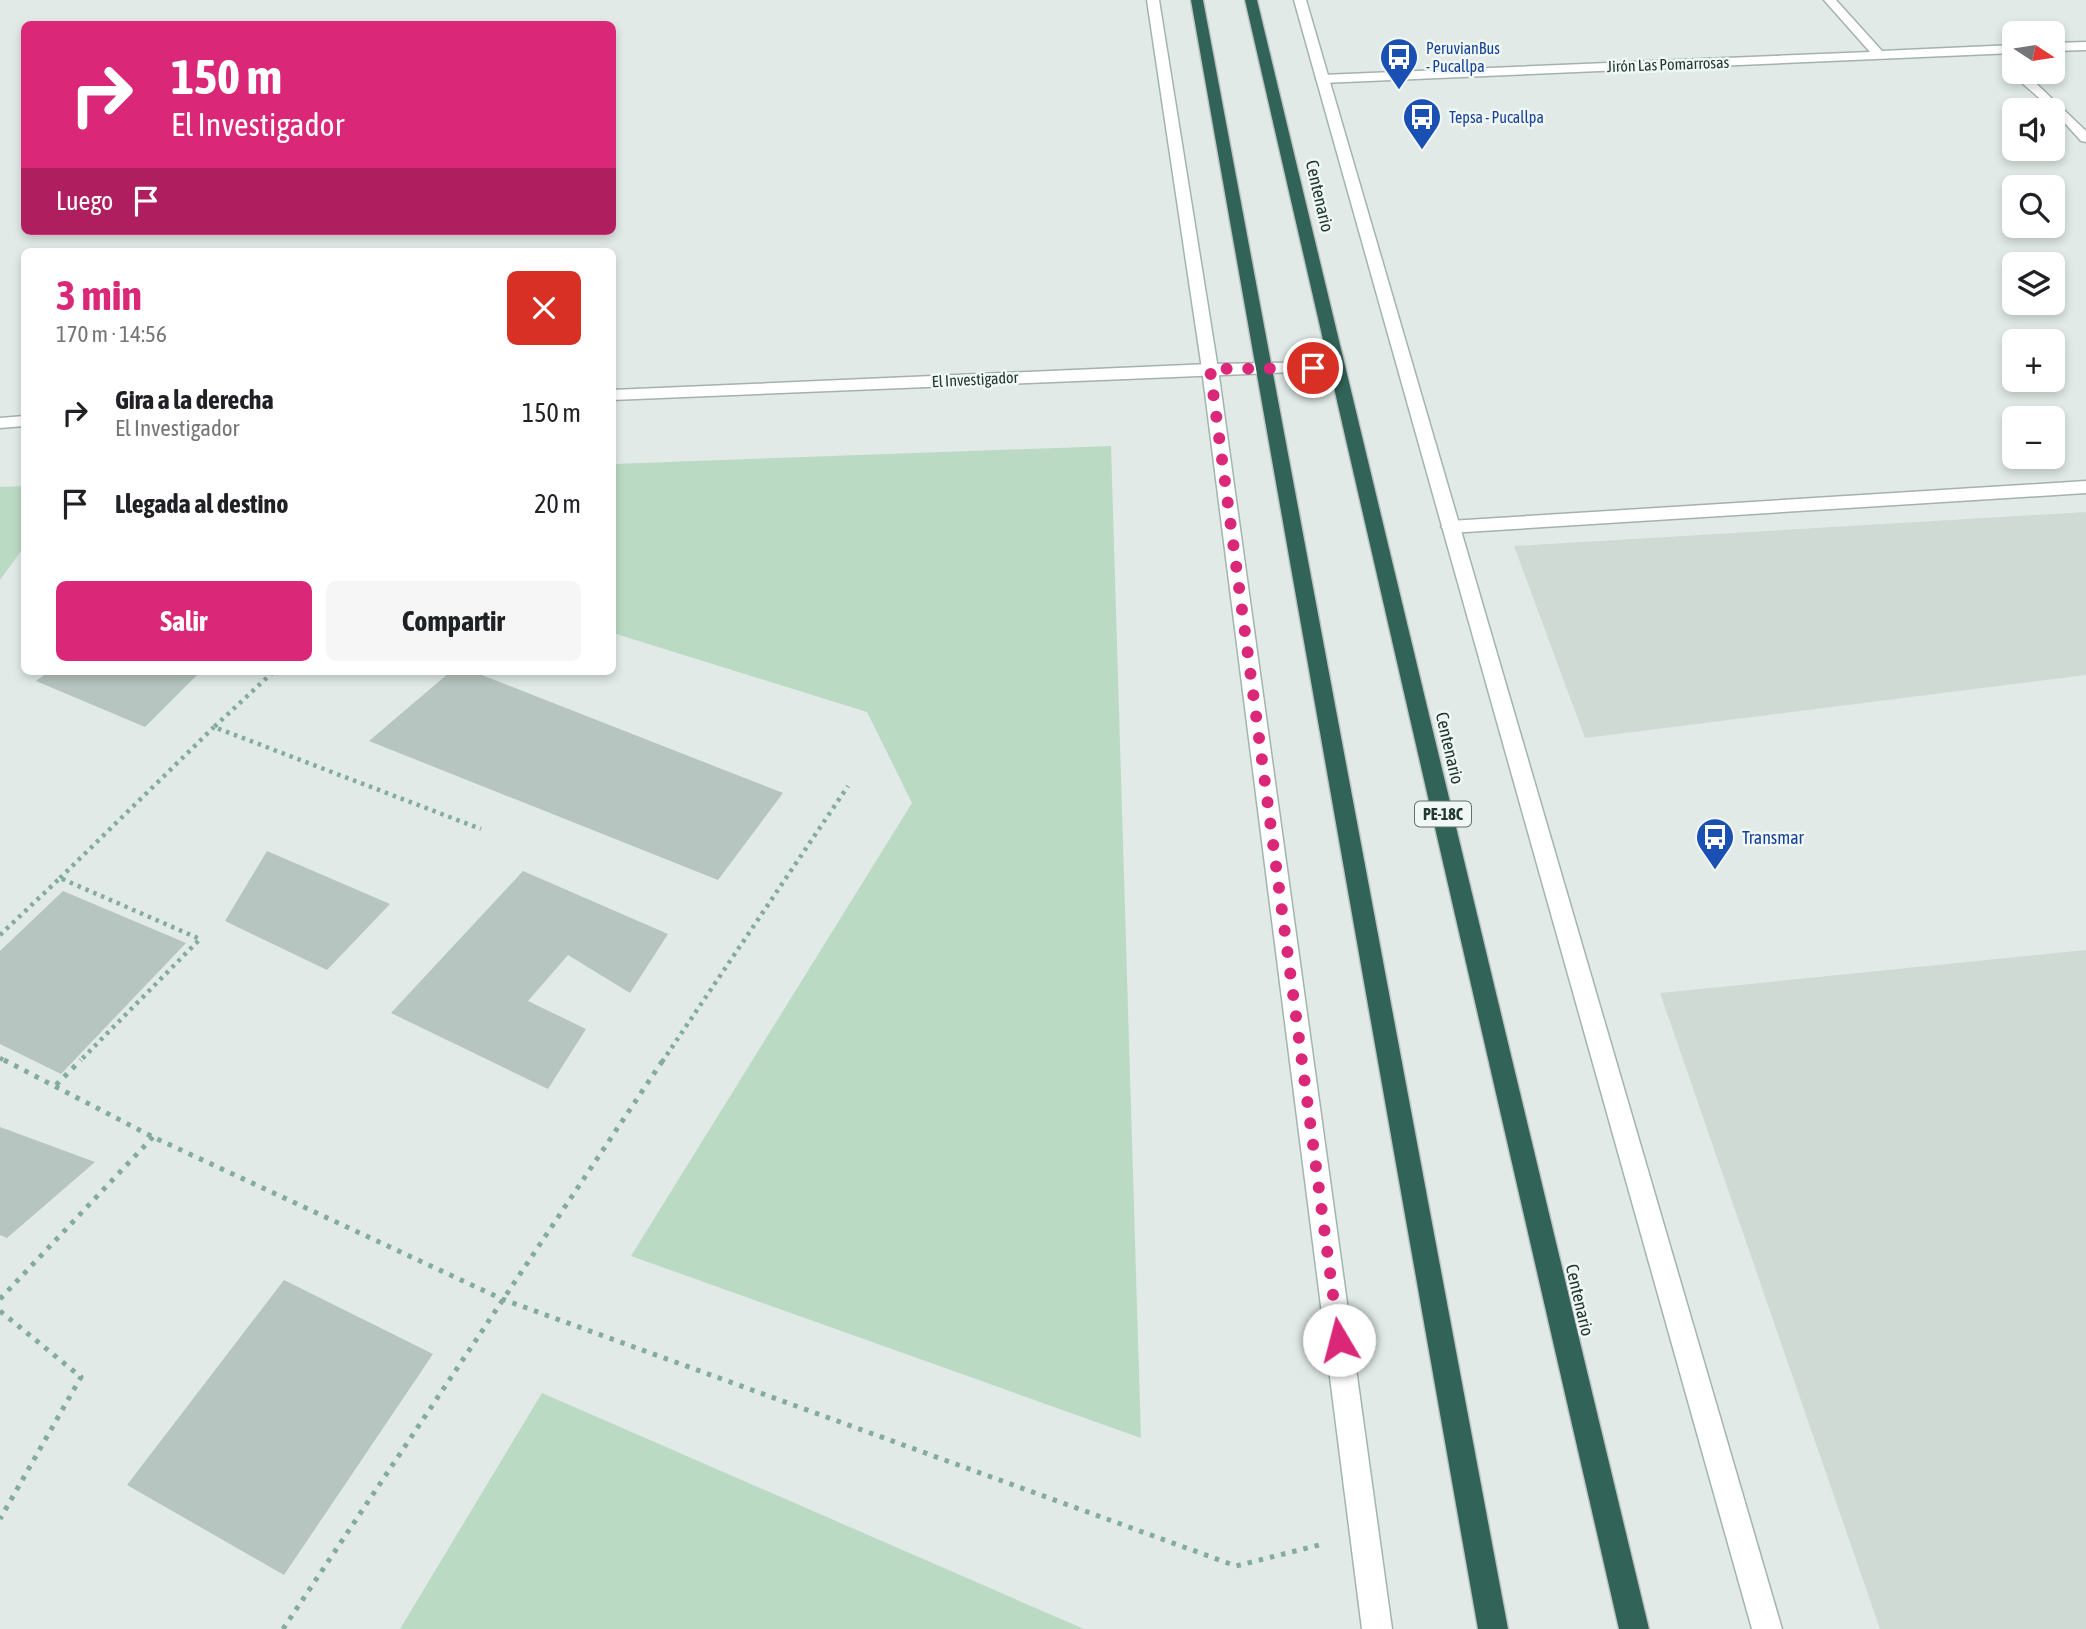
<!DOCTYPE html>
<html lang="es">
<head>
<meta charset="utf-8">
<style>
  body { margin:0; font-family:"Asap Condensed",sans-serif; background:#f6f6f6; color:#202124; height:100vh; display:flex; flex-direction:column; font-size:26px; white-space:nowrap }
  * { box-sizing:border-box; margin:0 }
  p { font-size:23px; color:#757577 }
  .icon { flex:none; width:38px; height:38px; fill:none; stroke:currentColor; stroke-width:2; stroke-linecap:round; stroke-linejoin:round }
  .map { position:relative; flex:1; overflow:hidden }
  .details { position:absolute; left:21px; top:248px; width:595px; height:427px; display:flex; flex-direction:column; background:#fff; border-radius:10px; box-shadow:0 4px 10px #0003 }
  .details>* { flex:none }
  .hud { position:absolute; left:21px; top:21px; width:595px; height:214px; border-radius:10px; box-shadow:0 4px 10px #0003; background:#db2777; color:#fff; overflow:hidden }
  .needle { width:46px; rotate:102deg }
  .buttons { position:absolute; left:2002px; top:21px; display:grid; gap:14px }
  .buttons a { display:grid; place-items:center; width:63px; height:63px; border-radius:10px; background:#fff; box-shadow:0 4px 10px #0003; font-size:35px }
  .pin { position:absolute; display:grid; place-items:center; width:60px; height:60px; color:#fff; margin:-30px; border:4px solid #fff; border-radius:50%; box-shadow:0 2px 7px #0007 }
  .me { position:absolute; width:77px; margin:-38px; rotate:352deg; stroke-linejoin:round; filter:drop-shadow(0 0 5px #0008) }
  .turn { display:flex; align-items:center; gap:24px; height:147px; padding:0 35px; font-size:32px }
  .turn .icon { width:91px; height:91px; stroke-width:2.5 }
  .turn b { display:block; font-size:49px; line-height:60px }
  .then { display:flex; align-items:center; height:66px; padding:0 35px; background:#0003; gap:14px; font-size:26px }
  .round { display:grid; place-items:center; flex:none; width:74px; height:74px; border-radius:10px; background:#f6f6f6 }
  .overview { display:flex; align-items:center; justify-content:space-between; height:119px; padding:0 35px }
  h1 { font-size:42px; font-weight:700; line-height:52px; color:#db2777 }
  .button { display:flex; gap:14px; margin-top:auto; padding:14px 35px }
  .button a { flex:1; height:80px; border-radius:10px; background:#db2777; color:#fff; font-size:28px; font-weight:700; line-height:80px; text-align:center }
  .button a+a { background:#f6f6f6; color:#202124 }
  ul { padding:0; list-style:none }
  li { display:flex; align-items:center; gap:21px; height:91px; padding:0 35px }
  li div { flex:1 }
  li b { display:block; font-size:26px }
  li em { font-style:normal }
  .map>svg:first-child { display:block }
  .built { fill:#cfdad5 }
  .green { fill:#bbdac4 }
  .building { fill:#b6c5bf }
  .lines { fill:none; stroke-linecap:round; stroke-linejoin:round }
  .street-casing { stroke:#a4b1ad; stroke-width:3 }
  .secondary-casing { stroke:#a1b5ae; stroke-width:3 }
  .highway-casing { stroke:#bdc4c2; stroke-width:3 }
  .path-far1 { stroke:#84ab9f; stroke-width:4.5; stroke-dasharray:3.5 5; stroke-linecap:butt }
  .path { stroke:#84ab9f; stroke-width:5; stroke-dasharray:4.5 7; stroke-linecap:butt }
  .street { fill:#fff; fill-rule:evenodd }
  .secondary { fill:#fff; fill-rule:evenodd }
  .highway { fill:#316359; fill-rule:evenodd }
  .route { stroke:#db2777; stroke-width:12; stroke-dasharray:0 21.6 }
  .labels { text-anchor:middle; dominant-baseline:central; stroke-width:5; stroke-linejoin:round; paint-order:stroke }
  .far-transit-label { font-size:16px; fill:#164399; stroke:#f1f7f4; text-anchor:start }
  .far-street-label { font-size:16px; fill:#233934; stroke:#f1f7f4 }
  .shield { fill:#f1f7f4; stroke:#61726e; stroke-width:2 }
  .shield-label { font-size:16px; font-weight:bold; fill:#233934 }
  .street-label { font-size:18px; fill:#233934; stroke:#f1f7f4 }
  .transit-label { font-size:18px; fill:#164399; stroke:#f1f7f4; text-anchor:start }
</style>
</head>
<body>
<div class="map">
<svg width="2086" height="1629" viewBox="0 0 2086 1629">
  <rect width="100%" height="100%" fill="#e1eae6"/>
  <path class="built" d="M2086,512V675L1585,738L1514,546Z
    M2086,950V1629H1880L1660,993Z"/>
  <path class="green" d="M1111,446L1141,1438L631,1256L912,803L867,712L613,633V464Z
    M24,486V547L0,580V487Z
    M542,1393L1084,1629H400Z"/>
  <path class="building" d="M48,672H200L145,727L36,681Z
    M450,672H474L783,793L718,880L369,741Z
    M267,851L390,904L327,970L225,921Z
    M523,871L668,934L630,993L568,955L528,1001L586,1029L548,1089L391,1013Z
    M63,891L186,943L61,1074L0,1044V951Z
    M0,1127L95,1162L7,1238L0,1235Z
    M284,1280L433,1354L284,1575L127,1485Z"/>
  <g class="lines">
    <defs>
      <path id="street" d="M1824,0H1836L1882,51L2014,45V53L1322,83L1316,79L1322,75L1870,52Z
        M2086,42V50L2053,51V43Z
        M2013,69L2024,72L2086,131V142L2081,141L2053,110L2013,75Z
        M1337,362L1345,367L1343,370L612,400V390L1210,364Z
        M24,416V426L0,428V418Z
        M2086,481V493L1450,533L1441,527L1450,521Z"/>
      <path id="secondary" d="M1147,0H1159L1218,369L1392,1629H1362L1202,369Z
        M1294,0H1306L1782,1629H1752Z"/>
      <path id="highway" d="M1191,0H1203L1508,1629H1478Z
        M1245,0H1257L1649,1629H1619Z"/>
    </defs>
    <use href="#street" class="street-casing"/>
    <use href="#secondary" class="secondary-casing"/>
    <use href="#highway" class="highway-casing"/>
    <path class="path-far1" d="M273,672L214,727L481,829
      M60,878L214,727
      M0,935L60,878L200,939L79,1062
      M0,1058L7,1062
      M662,1062L848,786"/>
    <path class="path" d="M4,1060L153,1137L502,1299L1236,1566L1323,1544
      M56,1085L81,1060
      M0,1299L153,1137
      M0,1311L81,1377L0,1519
      M283,1629L663,1060"/>
    <use href="#street" class="street"/>
    <use href="#secondary" class="secondary"/>
    <use href="#highway" class="highway"/>
  </g>
  <g class="lines">
    <path class="route" d="M1313,368L1210,369L1339,1340"/>
  </g>
  <defs>
    <symbol id="bus-pin" viewBox="-11 -11 22 30"><path d="M0 17L-7.5 6A9.5 9.5 0 1 1 7.5 6Z" fill="#1a4fb4" stroke="#f1f7f4"/><path d="M-5-6H5V4H4V6H2V4H-2V6H-4V4H-5ZM-3.5-4V0h7V-4ZM-3.5 1.2v1.5H-2V1.2ZM2 1.2v1.5H3.5V1.2Z" fill="#fff"/></symbol>
  </defs>
  <g fill-rule="evenodd">
    <use href="#bus-pin" x="1377" y="35" width="44" height="60"/>
    <use href="#bus-pin" x="1400" y="95" width="44" height="60"/>
    <use href="#bus-pin" x="1693" y="815" width="44" height="60"/>
  </g>
  <g class="labels">
    <g class="far-transit-label">
      <text x="1426" y="48">PeruvianBus<tspan x="1426" dy="18">- Pucallpa</tspan></text>
      <text x="1449" y="117">Tepsa - Pucallpa</text>
    </g>
    <g class="far-street-label">
      <text transform="translate(1668 64) rotate(-2)">Jirón Las Pomarrosas</text>
      <text transform="translate(975 379) rotate(-3)">El Investigador</text>
    </g>
    <rect class="shield" x="1415" y="801.5" width="56" height="25" rx="5"/>
    <g class="shield-label">
      <text x="1443" y="814">PE-18C</text>
    </g>
    <g class="street-label">
      <text transform="translate(1320 196) rotate(77)">Centenario</text>
      <text transform="translate(1450 748) rotate(77)">Centenario</text>
      <text transform="translate(1580 1300) rotate(77)">Centenario</text>
    </g>
    <g class="transit-label">
      <text x="1742" y="837">Transmar</text>
    </g>
  </g>
</svg>
<div class="buttons">
<a><svg class="needle" viewBox="-14 -14 28 28"><path d="M0-13l5 13h-10z" fill="#e53935"/><path d="M0 13l5-13h-10z" fill="#757577"/></svg></a>
<a><svg class="icon" aria-label="sound" viewBox="0 0 24 24"><path d="M4 9h4l5-4v14l-5-4H4zM17 9q2 3 0 6"/></svg></a>
<a><svg class="icon" aria-label="search" viewBox="0 0 24 24"><circle cx="10" cy="10" r="6"/><path d="M15 15l6 6"/></svg></a>
<a><svg class="icon" aria-label="layers" viewBox="0 0 24 24"><path d="M12 4l9 5-9 5-9-5zM3 14l9 5 9-5"/></svg></a>
<a>+</a>
<a>−</a>
</div>
<div class="pin" style="left:1313px;top:368px;background:#d93025"><svg class="icon" aria-label="arrive" viewBox="0 0 24 24"><path d="M6 21V4h12l-3 4 3 4H6"/></svg></div>
<svg class="me" style="left:1339px;top:1340px" viewBox="-20 -20 40 40"><circle r="19" fill="#fff"/><path d="M0-13L10 11 0 6-10 11z" fill="#db2777"/></svg>
<div class="hud">
<div class="turn"><svg class="icon" aria-label="right" viewBox="0 0 24 24"><path d="M7 20v-9h11M14 6l5 5-5 5"/></svg><div><b>150 m</b>El Investigador</div></div>
<div class="then">Luego<svg class="icon" aria-label="arrive" viewBox="0 0 24 24"><path d="M6 21V4h12l-3 4 3 4H6"/></svg></div>
</div>
<section class="details">
<div class="overview"><div><h1>3 min</h1><p>170 m · 14:56</p></div><a class="round" style="background:#d93025;color:#fff"><svg class="icon" aria-label="close" viewBox="0 0 24 24"><path d="M6 6l12 12M18 6L6 18"/></svg></a></div>
<ul>
<li><svg class="icon" aria-label="right" viewBox="0 0 24 24"><path d="M7 20v-9h11M14 6l5 5-5 5"/></svg><div><b>Gira a la derecha</b><p>El Investigador</p></div><em>150 m</em></li>
<li><svg class="icon" aria-label="arrive" viewBox="0 0 24 24"><path d="M6 21V4h12l-3 4 3 4H6"/></svg><div><b>Llegada al destino</b></div><em>20 m</em></li>
</ul>
<div class="button"><a>Salir</a><a>Compartir</a></div>
</section>
</div>
</body>
</html>
